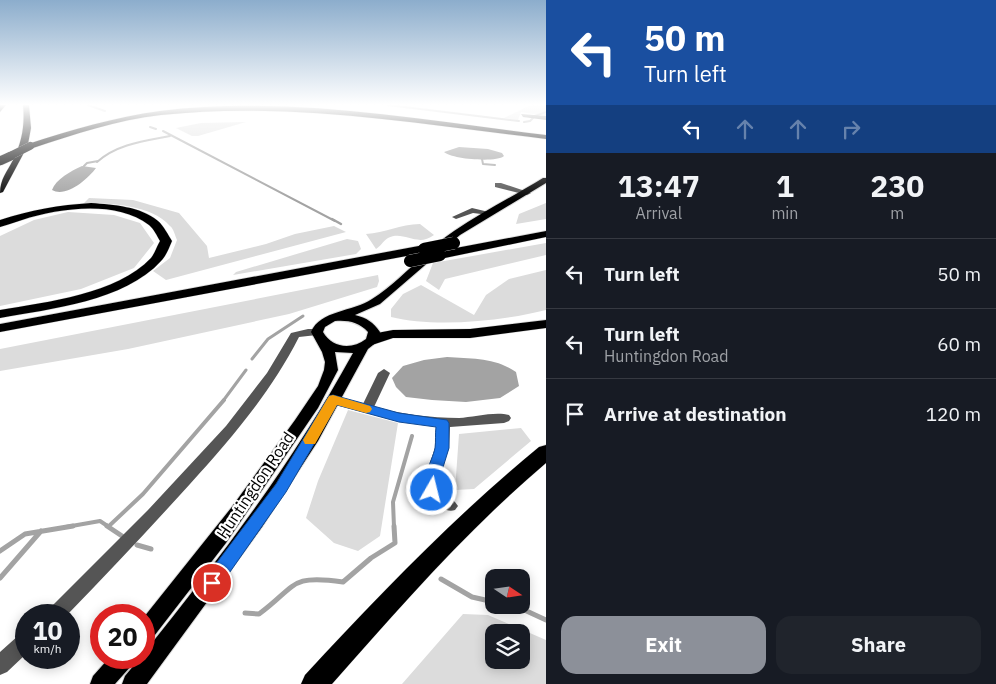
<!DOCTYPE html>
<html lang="en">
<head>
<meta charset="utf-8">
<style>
  body { margin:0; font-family:"IBM Plex Sans",sans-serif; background:#20242c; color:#f1f3f6; height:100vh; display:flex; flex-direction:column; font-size:19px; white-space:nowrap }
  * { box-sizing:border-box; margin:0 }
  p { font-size:16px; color:#9ea1a6 }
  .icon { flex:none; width:28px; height:28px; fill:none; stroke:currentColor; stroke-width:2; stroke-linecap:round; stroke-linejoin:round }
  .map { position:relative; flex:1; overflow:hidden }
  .side { display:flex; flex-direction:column; background:#171b24; width:450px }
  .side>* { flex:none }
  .hud { background:#1a4fa0; color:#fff; overflow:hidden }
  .needle { width:32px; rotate:103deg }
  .tools { position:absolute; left:485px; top:569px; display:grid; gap:10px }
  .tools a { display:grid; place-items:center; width:45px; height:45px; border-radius:10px; background:#171b24; box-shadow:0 2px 12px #0003; font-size:25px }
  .speed { position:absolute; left:15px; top:604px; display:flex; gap:10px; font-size:25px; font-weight:700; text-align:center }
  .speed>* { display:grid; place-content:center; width:65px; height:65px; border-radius:50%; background:#171b24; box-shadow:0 2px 12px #0003; line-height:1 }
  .speed small { font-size:12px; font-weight:400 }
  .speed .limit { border:8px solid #d22; background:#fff; color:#111 }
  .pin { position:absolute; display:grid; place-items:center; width:42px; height:42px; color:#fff; margin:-21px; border:2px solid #fff; border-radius:50%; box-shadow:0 1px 5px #0007 }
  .me { position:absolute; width:55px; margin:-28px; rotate:8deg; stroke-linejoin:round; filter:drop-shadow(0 0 4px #0008) }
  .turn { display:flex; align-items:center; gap:18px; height:105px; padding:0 15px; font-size:22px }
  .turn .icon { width:65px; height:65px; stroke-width:2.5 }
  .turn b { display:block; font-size:35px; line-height:42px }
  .lanes { display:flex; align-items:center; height:48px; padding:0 15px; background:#0003; justify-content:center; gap:25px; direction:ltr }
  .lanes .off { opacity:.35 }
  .eta { display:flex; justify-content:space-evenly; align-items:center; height:85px; text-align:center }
  .eta b { font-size:30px; font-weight:700; line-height:35px }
  .action { display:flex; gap:10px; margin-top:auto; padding:10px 15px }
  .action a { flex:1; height:58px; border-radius:15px; background:#8c9099; color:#fff; font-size:20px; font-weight:700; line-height:58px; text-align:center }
  .action a+a { background:#20242c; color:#f1f3f6 }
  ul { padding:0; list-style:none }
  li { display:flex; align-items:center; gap:15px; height:70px; padding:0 15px; border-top:1px solid #363941 }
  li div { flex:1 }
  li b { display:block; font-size:19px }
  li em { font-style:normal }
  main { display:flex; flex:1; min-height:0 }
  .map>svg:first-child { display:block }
  .green { fill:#dcdcdc; fill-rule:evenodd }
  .water { fill:#a3a3a3 }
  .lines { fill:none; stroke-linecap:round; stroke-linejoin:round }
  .stream-far4 { stroke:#a3a3a3; stroke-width:2 }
  .stream-far3 { stroke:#a3a3a3; stroke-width:2.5 }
  .stream-far2 { stroke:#a3a3a3; stroke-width:3 }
  .stream-far1 { stroke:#a3a3a3; stroke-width:4 }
  .stream { stroke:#a3a3a3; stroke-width:5 }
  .major-casing { stroke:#dbdbdb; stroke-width:2 }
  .highway-casing { stroke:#dbdbdb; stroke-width:1 }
  .minor { fill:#555; fill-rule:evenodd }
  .major { fill:#000; fill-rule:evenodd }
  .highway { fill:#000; fill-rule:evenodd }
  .highway-bridge-far2-casing { stroke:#dbdbdb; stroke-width:8; stroke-linecap:butt }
  .highway-bridge-far1-casing { stroke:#dbdbdb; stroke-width:10; stroke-linecap:butt }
  .highway-bridge-casing { stroke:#dbdbdb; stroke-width:13; stroke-linecap:butt }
  .highway-bridge-far2 { stroke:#000; stroke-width:8 }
  .highway-bridge-far1 { stroke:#000; stroke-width:9 }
  .highway-bridge { stroke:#000; stroke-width:12 }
  .route { fill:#1a73e8; stroke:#114b97 }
  .slow { fill:#f59e0b }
  .labels { text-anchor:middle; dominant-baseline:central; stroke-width:4.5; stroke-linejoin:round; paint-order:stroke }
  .near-street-label { font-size:16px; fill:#000; stroke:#fff }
</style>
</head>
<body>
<main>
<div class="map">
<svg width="546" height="684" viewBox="0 0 546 684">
  <rect width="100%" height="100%" fill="#fff"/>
  <path class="green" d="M531,105H546V116L521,112L518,120L504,118Z
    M246,122L198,136H192L176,128L201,123Z
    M89,198L133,200L179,213L207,246L209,258L266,244L295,234L334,226L346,232L166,280L153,271L170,258L177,240C175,236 174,229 170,226C152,205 110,203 84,203Z
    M546,203V219L516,224L519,214Z
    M68,212L114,215L140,223L154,243L134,268L81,289L0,306V236L34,220Z
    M420,224L434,235C417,248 404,230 388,238C383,241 380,247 376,249L366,234C385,233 400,224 420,224Z
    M347,239L358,241L361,249L356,254L233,275L236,272Z
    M546,243V255L445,279L439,290L426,281L433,263Z
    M546,270V310C503,321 435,328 391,317V309L403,294L421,285L474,315L486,295L509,279Z
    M378,275L379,281L377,287L289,314L128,349L0,371V349Z
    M348,410L398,423L380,536L358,551L334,543L306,518L318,481Z
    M521,428L531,441L474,489L455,490L459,434Z
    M463,614L488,615L546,640V684H402ZM494,632H521V660H494Z"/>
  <path class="water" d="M459,147L488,149L502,153L504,156C496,163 451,159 444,152Z
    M82,166L96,168C88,179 66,198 52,190C56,179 71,171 82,166Z
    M447,357C472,359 494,357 516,372L519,386L500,398L466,402L432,400L406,397L396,387L392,378L403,366L424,360Z"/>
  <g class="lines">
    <path class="stream-far4" d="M88,105L105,111
      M388,105L519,121
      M535,116L546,112
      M524,122L530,121L534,117
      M150,127L156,129
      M163,131L335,221
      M482,159L483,164L495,165
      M97,162C117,144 144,141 170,136
      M84,166L87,163L98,161"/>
    <path class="stream-far3" d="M332,219L341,224"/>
    <path class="stream-far2" d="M252,359L268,339L303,316
      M223,401L246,370"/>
    <path class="stream-far1" d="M109,526L143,494L224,400
      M66,527L100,521L109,527
      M394,527L393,502L412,436"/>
    <path class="stream" d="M107,526L122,536
      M137,545L151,549
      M0,551L25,534L73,526
      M0,578L41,531
      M441,579L472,597L494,602
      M507,605L520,608L546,620
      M245,613L259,614C297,586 289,574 343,582L371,558L395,543L394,526"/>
    <defs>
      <path id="major" d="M543,178H546V183L460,235L380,304L355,315C367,318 373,322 380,332L378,341L368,349L318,441L262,527L147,684H122L125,676L140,658H144V653C221,557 294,461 353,353L335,352L338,370L318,408L226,543L151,640L144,643V617L231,508L295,420L318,386L324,370L325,362L322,352L311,332C320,310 353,312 372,299C402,280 425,250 454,231C483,211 514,196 543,178ZM335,321C348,320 359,322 368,332L366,339C352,350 332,348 323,332L325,327Z
        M109,658H134L131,666L115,684H90L93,676Z"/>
      <path id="highway" d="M0,105H6L0,112Z
        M23,105H29L31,128L28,144C71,130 115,117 160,111C289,95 419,120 546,135V139C418,124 290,101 161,115C117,120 75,134 33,148L27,147L3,192L0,193C0,179 7,172 13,160C22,142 25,125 23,105Z
        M91,203C114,205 140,206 158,221C164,226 168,235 172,241C169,248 166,256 161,261C125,301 50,309 0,318V310C47,302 117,294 151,258C155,253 157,246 160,241C157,236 154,229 149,225C116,200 60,208 22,220C15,222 8,225 0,227V220C30,210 60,205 91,203Z
        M546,231V237L440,259L434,255L440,251Z
        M424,245L430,249L428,252L0,332V324Z
        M546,320V328L470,338H393L372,345L367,344L365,341L377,333L393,330L470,329Z
        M546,445V463C468,529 400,607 332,684H301L305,675C379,595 455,516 539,447Z"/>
    </defs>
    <use href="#major" class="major-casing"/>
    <use href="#highway" class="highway-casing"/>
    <path class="minor" d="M521,114L546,116V120L523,117Z
      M495,183H501L531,193L527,195L495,187Z
      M472,208L493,213L489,215L473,213L456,219L452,217Z
      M308,329H317L322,332L317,335L299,337C271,392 232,438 190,484C150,528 109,572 67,615H46L49,609L148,510L226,426L267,373L291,333Z
      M384,369L390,373L374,407C402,414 430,418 459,418C473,417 496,411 509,415L511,418L509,421L504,423L450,427L449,448L439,477L440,488L455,502L458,506L455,510C444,514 430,500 424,490L425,477L435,448L436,426L397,421L328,403L327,400L328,397L333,396L363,404L378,373Z
      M26,633V654L7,672L0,675V652L19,635Z"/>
    <use href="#major" class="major"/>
    <use href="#highway" class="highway"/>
    <defs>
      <path id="highway-bridge-far2" d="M8,157L30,146"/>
      <path id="highway-bridge-far1" d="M0,161L11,156"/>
      <path id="highway-bridge" d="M424,249L454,243
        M410,261L440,255"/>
    </defs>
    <use href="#highway-bridge-far2" class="highway-bridge-far2-casing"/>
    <use href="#highway-bridge-far1" class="highway-bridge-far1-casing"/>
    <use href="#highway-bridge" class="highway-bridge-casing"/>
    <use href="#highway-bridge-far2" class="highway-bridge-far2"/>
    <use href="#highway-bridge-far1" class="highway-bridge-far1"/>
    <use href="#highway-bridge" class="highway-bridge"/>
  </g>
  <linearGradient id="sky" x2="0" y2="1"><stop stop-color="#8cadcc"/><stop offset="0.52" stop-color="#fff"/><stop offset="1" stop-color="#fff" stop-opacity="0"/></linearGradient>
  <rect width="546" height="201" fill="url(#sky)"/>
  <path class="route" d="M333,395L399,413L447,420L449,423V448L440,477V490L438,495L432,496L427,495C419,479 432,463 435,448C436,441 435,434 436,427L399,422L337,405L286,492L218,589L212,591L206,589L203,583L206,577L276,484L329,396Z"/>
  <path class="slow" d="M333,395L370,406L372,409L370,412L366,413L337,405L315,444H305L303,440L329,396Z"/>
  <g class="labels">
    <g class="near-street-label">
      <text transform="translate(255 485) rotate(-56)">Huntingdon Road</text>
    </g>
  </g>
</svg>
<div class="tools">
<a><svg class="needle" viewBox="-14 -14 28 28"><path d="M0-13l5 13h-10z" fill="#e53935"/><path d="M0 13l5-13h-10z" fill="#9ea1a6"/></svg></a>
<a><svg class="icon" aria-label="layers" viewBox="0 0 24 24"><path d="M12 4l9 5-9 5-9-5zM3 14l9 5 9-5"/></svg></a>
</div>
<div class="speed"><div>10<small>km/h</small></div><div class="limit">20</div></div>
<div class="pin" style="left:212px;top:583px;background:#d93025"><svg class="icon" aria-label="arrive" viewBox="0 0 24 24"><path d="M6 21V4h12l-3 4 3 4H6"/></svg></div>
<svg class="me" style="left:432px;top:490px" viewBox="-20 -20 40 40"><circle r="17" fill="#1a73e8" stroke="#fff" stroke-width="3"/><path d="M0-11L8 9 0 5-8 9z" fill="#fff"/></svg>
</div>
<section class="side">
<div class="hud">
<div class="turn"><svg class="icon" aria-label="left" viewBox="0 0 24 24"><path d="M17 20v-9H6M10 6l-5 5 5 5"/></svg><div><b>50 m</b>Turn left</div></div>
<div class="lanes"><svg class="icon" aria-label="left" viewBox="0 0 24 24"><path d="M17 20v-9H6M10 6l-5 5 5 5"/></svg><svg class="icon off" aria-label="ahead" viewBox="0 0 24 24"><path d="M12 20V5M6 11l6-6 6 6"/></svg><svg class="icon off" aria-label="ahead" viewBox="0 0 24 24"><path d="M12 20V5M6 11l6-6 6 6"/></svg><svg class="icon off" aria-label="right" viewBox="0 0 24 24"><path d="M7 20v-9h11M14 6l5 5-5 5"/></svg></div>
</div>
<div class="eta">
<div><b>13:47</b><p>Arrival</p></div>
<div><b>1</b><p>min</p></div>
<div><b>230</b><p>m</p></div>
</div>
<ul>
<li><svg class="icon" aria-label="left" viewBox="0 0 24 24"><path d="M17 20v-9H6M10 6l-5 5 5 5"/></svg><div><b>Turn left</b></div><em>50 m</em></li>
<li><svg class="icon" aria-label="left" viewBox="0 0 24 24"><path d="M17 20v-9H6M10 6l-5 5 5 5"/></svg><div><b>Turn left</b><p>Huntingdon Road</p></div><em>60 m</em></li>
<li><svg class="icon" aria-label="arrive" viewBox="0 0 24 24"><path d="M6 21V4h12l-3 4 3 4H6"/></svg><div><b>Arrive at destination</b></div><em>120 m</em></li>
</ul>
<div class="action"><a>Exit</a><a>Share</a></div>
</section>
</main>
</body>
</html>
